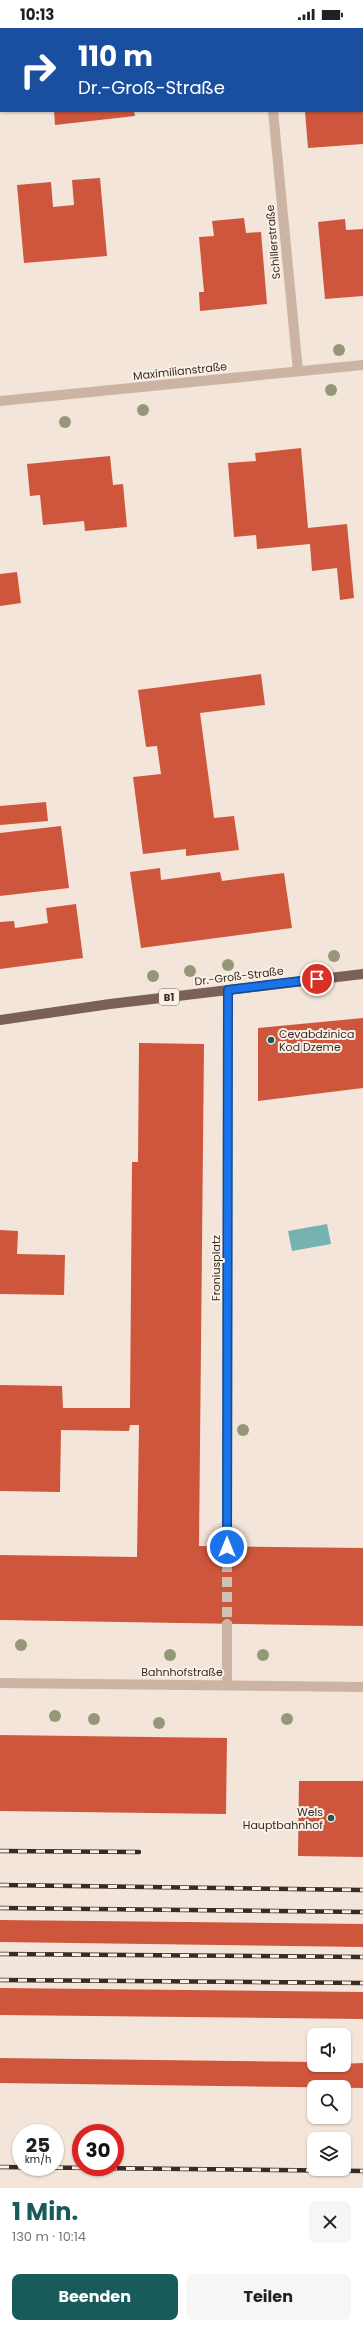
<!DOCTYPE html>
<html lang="de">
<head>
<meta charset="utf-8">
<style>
  body { margin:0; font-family:Poppins,sans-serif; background:#f6f6f6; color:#202124; height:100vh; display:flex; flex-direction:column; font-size:15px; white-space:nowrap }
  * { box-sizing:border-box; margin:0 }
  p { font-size:13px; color:#757577 }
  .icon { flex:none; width:22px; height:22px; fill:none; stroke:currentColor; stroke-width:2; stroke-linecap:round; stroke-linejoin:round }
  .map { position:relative; height:2160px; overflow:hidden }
  .panel { display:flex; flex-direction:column; background:#fff; flex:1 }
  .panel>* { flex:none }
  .top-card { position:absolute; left:0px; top:0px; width:363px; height:84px; box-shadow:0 1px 3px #0004; background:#1a4fa0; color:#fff; overflow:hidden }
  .buttons { position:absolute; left:307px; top:2000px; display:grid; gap:8px }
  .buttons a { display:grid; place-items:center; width:44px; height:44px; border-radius:8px; background:#fff; box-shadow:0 1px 3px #0004; font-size:20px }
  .speed { position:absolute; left:12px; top:2096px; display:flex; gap:8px; font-size:20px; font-weight:700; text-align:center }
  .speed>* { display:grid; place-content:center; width:52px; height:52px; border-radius:50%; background:#fff; box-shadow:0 1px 3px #0004; line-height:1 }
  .speed small { font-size:10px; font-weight:400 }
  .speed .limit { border:6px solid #d22; background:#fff; color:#111 }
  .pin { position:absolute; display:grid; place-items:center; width:34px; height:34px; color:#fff; margin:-17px; border:2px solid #fff; border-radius:50%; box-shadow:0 1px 4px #0007 }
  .me { position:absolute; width:44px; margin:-22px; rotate:0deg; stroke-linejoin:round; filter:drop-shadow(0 0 3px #0008) }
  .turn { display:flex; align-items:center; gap:14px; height:84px; padding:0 12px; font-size:18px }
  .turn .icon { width:52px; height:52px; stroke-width:2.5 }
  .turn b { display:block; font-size:28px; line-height:34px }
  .round { display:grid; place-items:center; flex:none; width:42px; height:42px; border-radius:8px; background:#f6f6f6 }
  .head { display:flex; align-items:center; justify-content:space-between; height:68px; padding:0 12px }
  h1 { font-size:24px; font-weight:700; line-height:30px; color:#195b5b }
  .cta { display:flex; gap:8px; margin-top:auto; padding:8px 12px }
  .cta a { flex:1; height:46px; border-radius:8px; background:#195b5b; color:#fff; font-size:16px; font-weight:700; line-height:46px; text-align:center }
  .cta a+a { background:#f6f6f6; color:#202124 }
  .status { display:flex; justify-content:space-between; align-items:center; height:28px; padding:0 20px; background:#fff; direction:ltr }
  .status svg { height:11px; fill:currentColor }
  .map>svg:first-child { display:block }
  .water { fill:#76b2b0 }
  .building { fill:#ce563d }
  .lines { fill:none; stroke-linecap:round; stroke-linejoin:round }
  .minor-tunnel { stroke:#cdc0b5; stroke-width:10; stroke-dasharray:10 5; stroke-linecap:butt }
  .minor { stroke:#ccb4a5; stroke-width:10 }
  .major { stroke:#7a6056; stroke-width:10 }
  .rail-casing { stroke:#372b26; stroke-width:4.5 }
  .rail { stroke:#faf0e6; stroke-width:3; stroke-dasharray:9; stroke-linecap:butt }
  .tree { fill:#969778 }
  .route-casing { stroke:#114b97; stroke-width:10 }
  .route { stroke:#1a73e8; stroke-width:7 }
  .poi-dot { fill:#195b5b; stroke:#faf0e6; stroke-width:1.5 }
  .labels { text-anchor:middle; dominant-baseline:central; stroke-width:4; stroke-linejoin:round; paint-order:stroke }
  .shield { fill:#faf0e6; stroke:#726660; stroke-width:1 }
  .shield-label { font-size:10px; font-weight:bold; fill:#372b26 }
  .street-label { font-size:11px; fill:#372b26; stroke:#faf0e6 }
  .poi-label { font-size:11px; fill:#372b26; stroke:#faf0e6; text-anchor:start }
</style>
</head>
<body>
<div class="status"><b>10:13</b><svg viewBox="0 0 49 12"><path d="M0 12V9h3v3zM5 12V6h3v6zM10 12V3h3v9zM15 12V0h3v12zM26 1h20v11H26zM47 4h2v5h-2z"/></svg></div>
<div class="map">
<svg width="363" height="2160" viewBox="0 0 363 2160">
  <rect width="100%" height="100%" fill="#f3e5d9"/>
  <path class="water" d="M327,1196L331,1216L292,1223L288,1203Z"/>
  <path class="building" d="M54,83H134L135,88L55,97Z
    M305,83H363V116L308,120Z
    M100,150L107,228L24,235L17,157L51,154L53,179L74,177L72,152Z
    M244,190L246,205L261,204L267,276L200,283L199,264H204L199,209L214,208L212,193Z
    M345,191L346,202L363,201V268L325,271L318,194Z
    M301,420L308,500L347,496L354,570L340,572L337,540L312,543L310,516L257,521L256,507L234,509L228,435L256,433L255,425Z
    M110,428L113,457L123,456L127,499L85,503L84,493L43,497L40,467L30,468L27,436Z
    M17,544L21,575L0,578V546Z
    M261,646L265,677L200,685L214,790L234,788L239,822L186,828V821L143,826L133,749L161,746L157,718L146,719L138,662Z
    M46,774L48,793L0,797V778Z
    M61,798L69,860L0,868V805Z
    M160,840L161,852L220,844L222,853L284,845L292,900L141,920L130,844Z
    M76,876L83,930L0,941V894L14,893L15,900L48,895L46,880Z
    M363,990V1060L258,1073V1000Z
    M139,1015L204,1016L199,1518L363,1520V1598L0,1592V1527L137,1529L139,1397H130L129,1403L61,1402L60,1464L0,1463V1357L62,1358L63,1380H130L132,1134H138Z
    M0,1202L18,1203L17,1226L65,1227L64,1267L0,1266Z
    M0,1707L227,1710L226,1786L0,1783Z
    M299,1753H363V1829L298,1828Z
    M0,1892L363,1896V1919L0,1914Z
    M0,1960L363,1964V1991L0,1987Z
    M0,2030L314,2034V2037L363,2035V2060L0,2055Z"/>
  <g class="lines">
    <path class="minor-tunnel" d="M227,1519V1596"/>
    <path class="minor" d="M265,0V1
      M273,83L298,343
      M0,373L363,337
      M227,1519L228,962
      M0,1655L363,1659
      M227,1657V1596"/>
    <path class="major" d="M0,992L110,976L363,946"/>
    <defs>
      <path id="rail" d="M0,1823L139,1824
        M0,1857L363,1862
        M0,1880L363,1884
        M0,1926L363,1929
        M0,1952L363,1955
        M0,2139L363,2143"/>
    </defs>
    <use href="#rail" class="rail-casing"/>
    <use href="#rail" class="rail"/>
  </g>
  <g class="tree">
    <circle cx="339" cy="322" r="6"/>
    <circle cx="331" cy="362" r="6"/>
    <circle cx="143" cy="382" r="6"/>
    <circle cx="65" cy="394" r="6"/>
    <circle cx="334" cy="928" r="6"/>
    <circle cx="228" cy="937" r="6"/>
    <circle cx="190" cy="943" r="6"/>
    <circle cx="153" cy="948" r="6"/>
    <circle cx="243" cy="1402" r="6"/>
    <circle cx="21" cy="1617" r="6"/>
    <circle cx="170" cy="1627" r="6"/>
    <circle cx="263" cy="1627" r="6"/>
    <circle cx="55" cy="1688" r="6"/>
    <circle cx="94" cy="1691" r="6"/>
    <circle cx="287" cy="1691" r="6"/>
    <circle cx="159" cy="1695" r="6"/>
  </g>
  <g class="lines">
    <defs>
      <path id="route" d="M227,1519L228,962L317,951"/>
    </defs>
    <use href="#route" class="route-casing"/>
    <use href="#route" class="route"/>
  </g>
  <g class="poi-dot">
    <circle cx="271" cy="1012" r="4"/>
    <circle cx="331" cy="1790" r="4"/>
  </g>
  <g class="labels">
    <rect class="shield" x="159" y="961" width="20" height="16" rx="3"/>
    <g class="shield-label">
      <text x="169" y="969">B1</text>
    </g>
    <g class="street-label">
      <text transform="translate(273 214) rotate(-95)">Schillerstraße</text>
      <text transform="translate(180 343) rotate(-6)">Maximilianstraße</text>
      <text transform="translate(239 948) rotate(-7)">Dr.-Groß-Straße</text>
      <text transform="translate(216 1240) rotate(-90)">Froniusplatz</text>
      <text x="182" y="1644">Bahnhofstraße</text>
    </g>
    <g class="poi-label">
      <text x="279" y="1006">Cevabdzinica<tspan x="279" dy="13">Kod Dzeme</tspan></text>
      <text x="323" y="1784" text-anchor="end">Wels<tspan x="323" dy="13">Hauptbahnhof</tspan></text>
    </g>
  </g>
</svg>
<div class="buttons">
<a><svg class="icon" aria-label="sound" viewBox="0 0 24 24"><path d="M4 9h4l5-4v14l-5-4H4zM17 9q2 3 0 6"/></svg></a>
<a><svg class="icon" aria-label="search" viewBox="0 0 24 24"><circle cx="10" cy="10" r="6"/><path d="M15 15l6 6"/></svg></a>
<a><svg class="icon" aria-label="layers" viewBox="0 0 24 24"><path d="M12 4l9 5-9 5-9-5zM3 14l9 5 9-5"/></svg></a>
</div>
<div class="speed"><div>25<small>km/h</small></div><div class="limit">30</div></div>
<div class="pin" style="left:317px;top:951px;background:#d93025"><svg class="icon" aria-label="arrive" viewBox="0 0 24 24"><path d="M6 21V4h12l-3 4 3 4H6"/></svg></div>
<svg class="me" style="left:227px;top:1519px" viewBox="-20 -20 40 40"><circle r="17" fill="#1a73e8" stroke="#fff" stroke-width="3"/><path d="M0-11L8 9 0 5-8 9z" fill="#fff"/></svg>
<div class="top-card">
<div class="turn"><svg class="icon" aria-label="right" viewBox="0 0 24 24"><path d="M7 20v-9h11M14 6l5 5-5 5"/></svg><div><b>110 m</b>Dr.-Groß-Straße</div></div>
</div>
</div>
<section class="panel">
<div class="head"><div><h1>1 Min.</h1><p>130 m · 10:14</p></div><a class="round"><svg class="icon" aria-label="close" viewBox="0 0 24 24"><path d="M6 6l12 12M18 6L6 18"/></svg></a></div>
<div class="cta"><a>Beenden</a><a>Teilen</a></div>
</section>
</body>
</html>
